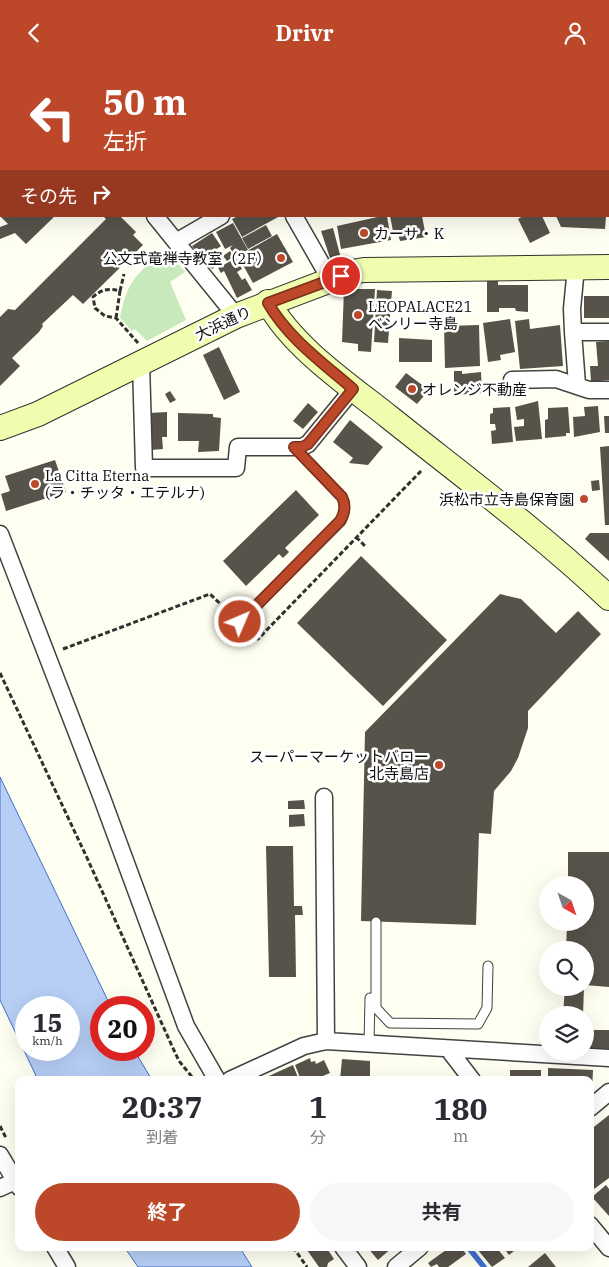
<!DOCTYPE html>
<html lang="ja">
<head>
<meta charset="utf-8">
<style>
  body { margin:0; font-family:"IBM Plex Serif","Noto Sans JP",serif; background:#f7f7f7; color:#2b2b33; height:100vh; display:flex; flex-direction:column; font-size:19px; white-space:nowrap }
  * { box-sizing:border-box; margin:0 }
  p { font-size:16px; color:#7c7c81 }
  .icon { flex:none; width:28px; height:28px; fill:none; stroke:currentColor; stroke-width:2; stroke-linecap:round; stroke-linejoin:round }
  .map { position:relative; flex:1; overflow:hidden }
  .details { position:absolute; left:15px; top:1011px; width:579px; height:175px; display:flex; flex-direction:column; background:#fff; border-radius:10px; box-shadow:0 5px 20px #0002 }
  .details>* { flex:none }
  .guide { position:absolute; left:0px; top:0px; width:610px; height:152px; box-shadow:0 5px 20px #0002; background:#bd4829; color:#fff; overflow:hidden }
  .needle { width:32px; rotate:140deg }
  .tools { position:absolute; left:539px; top:811px; display:grid; gap:10px }
  .tools a { display:grid; place-items:center; width:55px; height:55px; border-radius:50%; background:#fff; box-shadow:0 5px 20px #0002; font-size:25px }
  .speed { position:absolute; left:15px; top:931px; display:flex; gap:10px; font-size:25px; font-weight:700; text-align:center }
  .speed>* { display:grid; place-content:center; width:65px; height:65px; border-radius:50%; background:#fff; box-shadow:0 5px 20px #0002; line-height:1 }
  .speed small { font-size:12px; font-weight:400 }
  .speed .limit { border:8px solid #d22; background:#fff; color:#111 }
  .pin { position:absolute; display:grid; place-items:center; width:42px; height:42px; color:#fff; margin:-21px; border:2px solid #fff; border-radius:50%; box-shadow:0 1px 5px #0007 }
  .me { position:absolute; width:55px; margin:-28px; rotate:45deg; stroke-linejoin:round; filter:drop-shadow(0 0 4px #0008) }
  .turn { display:flex; align-items:center; gap:18px; height:105px; padding:0 20px; font-size:22px }
  .turn .icon { width:65px; height:65px; stroke-width:2.5 }
  .turn b { display:block; font-size:35px; line-height:42px }
  .then { display:flex; align-items:center; height:48px; padding:0 20px; background:#0003; gap:10px; font-size:19px }
  .eta { display:flex; justify-content:space-evenly; align-items:center; height:85px; text-align:center }
  .eta b { font-size:30px; font-weight:700; line-height:35px }
  .cta { display:flex; gap:10px; margin-top:auto; padding:10px 20px }
  .cta a { flex:1; height:58px; border-radius:30px; background:#bd4829; color:#fff; font-size:20px; font-weight:700; line-height:58px; text-align:center }
  .cta a+a { background:#f7f7f7; color:#2b2b33 }
  header { display:flex; justify-content:space-between; align-items:center; height:65px; padding:0 20px; background:#bd4829; color:#fff; font-size:22px; font-weight:700 }
  .map>svg:first-child { display:block }
  .green { fill:#c7e9bb }
  .water { fill:#b7cef5; stroke:#3f6fcb; fill-rule:evenodd }
  .lines { fill:none; stroke-linecap:round; stroke-linejoin:round }
  .stream { stroke:#3f6fcb; stroke-width:5.5 }
  .building { fill:#57534b }
  .lane-casing { stroke:#424242; stroke-width:11 }
  .street-casing { stroke:#424242; stroke-width:19 }
  .secondary-casing { stroke:#313131; stroke-width:26 }
  .path { stroke:#313131; stroke-width:3; stroke-dasharray:5 2.5; stroke-linecap:butt }
  .lane { stroke:#fff; stroke-width:9 }
  .street { stroke:#fff; stroke-width:16 }
  .secondary { stroke:#f1fdae; stroke-width:24 }
  .route-casing { stroke:#7b2f1b; stroke-width:12 }
  .route { stroke:#bd4829; stroke-width:9 }
  .poi-dot { fill:#bd4829; stroke:#fff; stroke-width:2 }
  .labels { text-anchor:middle; dominant-baseline:central; stroke-width:5; stroke-linejoin:round; paint-order:stroke }
  .poi-label { font-size:15px; fill:#0f0f0f; stroke:#fff; text-anchor:start }
  .street-label { font-size:15px; fill:#0f0f0f; stroke:#fff }
</style>
</head>
<body>
<header><svg class="icon" aria-label="back" viewBox="0 0 24 24"><path d="M15 5l-7 7 7 7"/></svg>Drivr<svg class="icon" aria-label="person" viewBox="0 0 24 24"><circle cx="12" cy="8" r="4"/><path d="M4 21q1-7 8-7t8 7"/></svg></header>
<div class="map">
<svg width="609" height="1202" viewBox="0 0 609 1202">
  <rect width="100%" height="100%" fill="#fefff1"/>
  <path class="green" d="M168,186L185,207L170,217L186,255L147,276L135,264L132,266L120,253C127,216 137,206 168,186Z"/>
  <path class="water" d="M0,712L111,942H101V985H134L152,1015H38L0,935ZM26,942H69V985H26Z
    M125,1183H240L252,1202H138Z"/>
  <g class="lines">
    <path class="stream" d="M468,1182L484,1202"/>
  </g>
  <path class="building" d="M0,151H55L26,179L15,168L0,174V162L8,159Z
    M103,151H120L136,167L133,170L143,180L83,239L73,230L42,259L43,261L39,267L12,293L20,301L0,321V252L8,244L15,245L106,154Z
    M238,151H280L242,172L232,154Z
    M382,151H387L391,175L341,184L337,161Z
    M390,151H422L426,172L400,176L397,165L393,166Z
    M523,151H542L550,168L530,178L518,154Z
    M556,151H606L605,164L561,162Z
    M233,158L248,185L235,191L230,183L233,180L225,184L216,167Z
    M266,160L272,171L248,184L242,173Z
    M333,163L343,201L333,202L321,166Z
    M212,168L221,181L204,193L197,183L195,185L192,181Z
    M277,169L293,197L253,218L238,191Z
    M230,186L233,192L227,196L223,191Z
    M236,193L242,204L237,207L242,215L245,213L252,225L237,233L224,206L221,208L218,203Z
    M213,194L218,200L212,204L207,199Z
    M487,216H498V220H528V247L516,246L515,243H499V247H487Z
    M344,224H375L371,287L358,286V279L342,277Z
    M377,225L392,226L388,278L374,277Z
    M584,231H609V253H584Z
    M510,254L515,287L500,290L501,295L488,297L483,258Z
    M529,254L530,264L560,260L563,301L520,304L515,256Z
    M479,260L480,301L445,303L444,261Z
    M399,273L432,275V297H399Z
    M609,276V315L591,317L590,301H598L596,277Z
    M219,282L240,327L224,335L203,290Z
    M454,306H462V309L481,307L482,328L454,330Z
    M406,308L429,325L417,339L395,322Z
    M170,326L176,335L170,338L165,329Z
    M538,336L542,374L516,376L514,362L524,361V354L517,355L515,342Z
    M308,338L318,347L303,364L293,356Z
    M598,341L600,367L574,372L573,352L585,351L584,342Z
    M510,342L513,377L492,379L491,366L496,365L495,359H490V349L493,348V343Z
    M568,342L570,368H566V371L545,373V355L548,354V343Z
    M167,347V372H162L163,384L151,385L149,348Z
    M178,348L213,349V352L221,353L219,386L198,387L199,376H178Z
    M604,351H609V368H605Z
    M350,355L383,382L368,400L349,398L353,393L333,377Z
    M609,381V460H605L600,382Z
    M55,395L66,427L6,446L1,429L10,426L5,411Z
    M599,415L600,425L592,426L591,416Z
    M296,425L319,450L285,483L289,487L283,493L279,489L246,521L223,496Z
    M590,468H609V496L585,474Z
    M361,491L447,575L383,641L297,558Z
    M500,529L521,534L556,568L578,546L601,569L528,646V663L518,693L511,706L494,726L491,769L479,768L476,860L361,856L365,667Z
    M304,735L305,744H288V736Z
    M304,749L305,761L289,762V750Z
    M266,781H293L294,841H302L303,850H295L296,912H269Z
    M568,787H609V922L585,920V885H566L567,858H585V820H568Z
    M565,922H584L583,950H563Z
    M585,965H609V984L585,983Z
    M310,993L311,997L315,996L316,999L324,995L330,1008L313,1015H301L295,1000Z
    M342,994L370,996V1015H340Z
    M293,1000L299,1015H260Z
    M548,1003L593,1005L592,1025H590V1015H548Z
    M510,1005H541V1015H510Z
    M609,1050V1113L590,1127V1065Z
    M606,1120L609,1124V1151L592,1132Z
    M310,1182H326L334,1194L328,1198L327,1202H319L307,1185Z
    M367,1182H393L378,1195Z
    M444,1182H461L466,1189L448,1202H439L437,1199L431,1202L428,1198L446,1185Z
    M479,1182H496L505,1193L492,1202L477,1184Z
    M503,1182H519L509,1190Z
    M545,1188L556,1202H528Z"/>
  <g class="lines">
    <defs>
      <path id="lane" d="M288,0V1
        M240,557L341,456C345,448 346,440 342,432L294,382
        M376,857V943L390,958L478,959L487,943L488,901
        M369,979L370,933"/>
      <path id="street" d="M31,0L32,1
        M211,0L212,1
        M441,0L442,1
        M521,1L523,0
        M155,151L236,251
        M294,151L330,214
        M176,177L221,151
        M576,202L572,244L573,267H609
        M573,267L577,320
        M141,298L144,403H236L238,382H302L308,379L353,324
        M512,315L556,314L589,325H609
        M0,469L102,733L186,961L217,1015
        M324,732L326,976L609,993
        M449,985L472,1015
        M230,1015L304,981L326,976
        M590,1043L609,1027
        M0,1090L19,1122
        M0,1123L19,1114
        M590,1160L609,1183
        M55,1182L67,1202
        M343,1182L358,1202
        M396,1202L420,1182"/>
      <path id="secondary" d="M268,237C293,283 349,320 389,352C463,411 540,468 609,533
        M0,363L38,349L236,251L352,207L364,205L609,202"/>
    </defs>
    <use href="#lane" class="lane-casing"/>
    <use href="#street" class="street-casing"/>
    <use href="#secondary" class="secondary-casing"/>
    <path class="path" d="M120,226L124,209
      M116,253L120,226C108,223 102,224 93,232L95,243L105,251L116,253L138,278
      M356,472L365,481
      M250,567L258,574L421,406
      M63,584L210,529L231,549
      M0,608L88,795L172,981L179,996L193,1013
      M0,1061L6,1073
      M293,1182L307,1202"/>
    <use href="#lane" class="lane"/>
    <use href="#street" class="street"/>
    <use href="#secondary" class="secondary"/>
  </g>
  <g class="lines">
    <defs>
      <path id="route" d="M240,557L340,456C345,448 346,440 342,432L294,382H302L308,379L353,324C323,298 288,273 268,238L341,211"/>
    </defs>
    <use href="#route" class="route-casing"/>
    <use href="#route" class="route"/>
  </g>
  <g class="poi-dot">
    <circle cx="364" cy="168" r="5"/>
    <circle cx="281" cy="193" r="5"/>
    <circle cx="358" cy="250" r="5"/>
    <circle cx="412" cy="324" r="5"/>
    <circle cx="35" cy="419" r="5"/>
    <circle cx="584" cy="434" r="5"/>
    <circle cx="439" cy="700" r="5"/>
  </g>
  <g class="labels">
    <g class="poi-label">
      <text x="374" y="168">カーサ・K</text>
      <text x="271" y="193" text-anchor="end">公文式竜禅寺教室（2F）</text>
      <text x="368" y="241">LEOPALACE21<tspan x="368" dy="17">ベンリー寺島</tspan></text>
      <text x="422" y="324">オレンジ不動産</text>
      <text x="45" y="410">La Citta Eterna<tspan x="45" dy="17">(ラ・チッタ・エテルナ)</tspan></text>
      <text x="574" y="434" text-anchor="end">浜松市立寺島保育園</text>
      <text x="429" y="691" text-anchor="end">スーパーマーケットバロー<tspan x="429" dy="17">北寺島店</tspan></text>
    </g>
    <g class="street-label">
      <text transform="translate(223 258) rotate(-25)">大浜通り</text>
    </g>
  </g>
</svg>
<div class="tools">
<a><svg class="needle" viewBox="-14 -14 28 28"><path d="M0-13l5 13h-10z" fill="#e53935"/><path d="M0 13l5-13h-10z" fill="#7c7c81"/></svg></a>
<a><svg class="icon" aria-label="search" viewBox="0 0 24 24"><circle cx="10" cy="10" r="6"/><path d="M15 15l6 6"/></svg></a>
<a><svg class="icon" aria-label="layers" viewBox="0 0 24 24"><path d="M12 4l9 5-9 5-9-5zM3 14l9 5 9-5"/></svg></a>
</div>
<div class="speed"><div>15<small>km/h</small></div><div class="limit">20</div></div>
<div class="pin" style="left:341px;top:211px;background:#d93025"><svg class="icon" aria-label="arrive" viewBox="0 0 24 24"><path d="M6 21V4h12l-3 4 3 4H6"/></svg></div>
<svg class="me" style="left:240px;top:557px" viewBox="-20 -20 40 40"><circle r="17" fill="#bd4829" stroke="#fff" stroke-width="3"/><path d="M0-11L8 9 0 5-8 9z" fill="#fff"/></svg>
<div class="guide">
<div class="turn"><svg class="icon" aria-label="left" viewBox="0 0 24 24"><path d="M17 20v-9H6M10 6l-5 5 5 5"/></svg><div><b>50 m</b>左折</div></div>
<div class="then">その先<svg class="icon" aria-label="right" viewBox="0 0 24 24"><path d="M7 20v-9h11M14 6l5 5-5 5"/></svg></div>
</div>
<section class="details">
<div class="eta">
<div><b>20:37</b><p>到着</p></div>
<div><b>1</b><p>分</p></div>
<div><b>180</b><p>m</p></div>
</div>
<div class="cta"><a>終了</a><a>共有</a></div>
</section>
</div>
</body>
</html>
